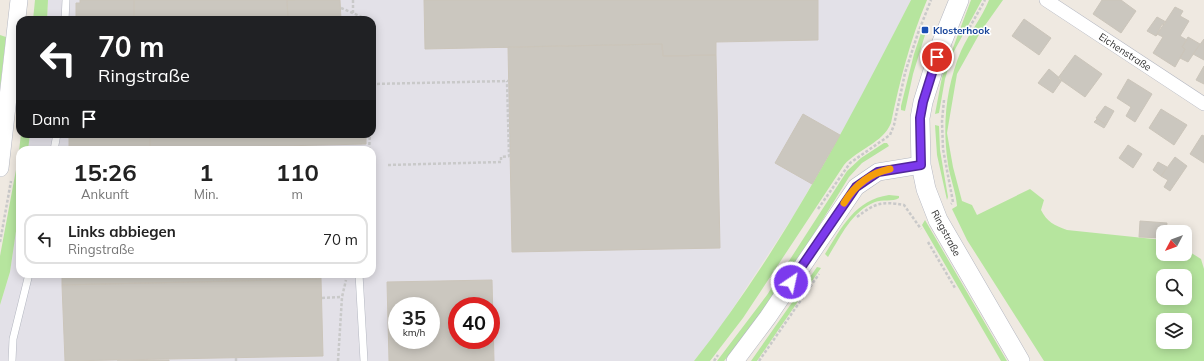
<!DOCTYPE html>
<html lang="de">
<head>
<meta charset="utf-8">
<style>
  body { margin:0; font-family:Mulish,sans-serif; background:#f2f2f2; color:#222; height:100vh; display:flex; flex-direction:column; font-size:15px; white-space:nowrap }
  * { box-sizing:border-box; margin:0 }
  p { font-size:13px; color:#767676 }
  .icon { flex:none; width:22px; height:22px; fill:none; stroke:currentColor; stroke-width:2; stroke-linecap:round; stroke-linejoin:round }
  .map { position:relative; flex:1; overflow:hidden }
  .side { position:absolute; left:16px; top:146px; width:360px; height:132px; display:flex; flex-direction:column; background:#fff; border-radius:12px; box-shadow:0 2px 10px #0003 }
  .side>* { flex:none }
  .hud { position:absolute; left:16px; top:16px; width:360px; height:122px; border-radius:12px; box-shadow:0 2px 10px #0003; background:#202124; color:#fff; overflow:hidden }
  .needle { width:26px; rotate:229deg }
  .buttons { position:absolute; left:1156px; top:225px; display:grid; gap:8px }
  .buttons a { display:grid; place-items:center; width:36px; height:36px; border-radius:8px; background:#fff; box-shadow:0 2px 10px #0003; font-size:20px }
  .speed { position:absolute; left:388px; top:297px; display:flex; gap:8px; font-size:20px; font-weight:700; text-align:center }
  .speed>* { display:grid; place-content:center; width:52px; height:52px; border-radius:50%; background:#fff; box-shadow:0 2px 10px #0003; line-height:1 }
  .speed small { font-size:10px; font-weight:400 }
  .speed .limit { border:6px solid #d22; background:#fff; color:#111 }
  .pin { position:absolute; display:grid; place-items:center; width:34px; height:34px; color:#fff; margin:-17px; border:2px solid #fff; border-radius:50%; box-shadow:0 1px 4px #0007 }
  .me { position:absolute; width:44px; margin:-22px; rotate:34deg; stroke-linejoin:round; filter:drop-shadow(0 0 3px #0008) }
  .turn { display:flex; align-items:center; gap:14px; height:84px; padding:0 16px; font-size:18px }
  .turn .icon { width:52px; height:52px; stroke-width:2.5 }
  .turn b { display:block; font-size:28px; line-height:34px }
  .then { display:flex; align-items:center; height:38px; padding:0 16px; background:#0003; gap:8px; font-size:15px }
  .eta { display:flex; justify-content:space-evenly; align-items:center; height:68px; text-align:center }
  .eta b { font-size:24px; font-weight:700; line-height:28px }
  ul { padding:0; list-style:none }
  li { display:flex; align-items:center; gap:12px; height:50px; margin:0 8px 6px; padding:0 8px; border:2px solid #e0e0e0; border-radius:12px }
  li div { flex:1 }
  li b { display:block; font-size:15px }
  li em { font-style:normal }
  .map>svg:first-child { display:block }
  .industrial { fill:#e3e1e8; fill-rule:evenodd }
  .green { fill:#b6e59e; fill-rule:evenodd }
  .building { fill:#cbc7bf; stroke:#cbc5ba; fill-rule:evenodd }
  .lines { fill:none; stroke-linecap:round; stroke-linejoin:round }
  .service-casing { stroke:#b4b7c1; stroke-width:8 }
  .minor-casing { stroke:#b4b7c1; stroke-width:14 }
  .tertiary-casing { stroke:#b4b7c1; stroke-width:18 }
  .secondary-casing { stroke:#b4b7c1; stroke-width:20 }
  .path { stroke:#c9c9c9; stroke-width:2.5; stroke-dasharray:3 2; stroke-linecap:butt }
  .service { stroke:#fff; stroke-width:7 }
  .minor { stroke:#fff; stroke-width:13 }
  .tertiary { stroke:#fff; stroke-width:17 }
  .secondary { stroke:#fff; stroke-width:19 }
  .route-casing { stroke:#51269a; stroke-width:10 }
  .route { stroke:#7c3aed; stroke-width:7 }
  .slow { stroke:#f59e0b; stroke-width:7 }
  .transit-dot { fill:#1a4fb4; stroke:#fff; stroke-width:1.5 }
  .labels { text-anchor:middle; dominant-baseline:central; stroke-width:3; stroke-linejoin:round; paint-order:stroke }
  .transit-label { font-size:10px; font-weight:bold; fill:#164399; stroke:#fff; text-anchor:start }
  .street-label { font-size:10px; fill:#2e2e2e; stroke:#fff }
</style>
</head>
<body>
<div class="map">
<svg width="1204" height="361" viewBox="0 0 1204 361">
  <rect width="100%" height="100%" fill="#efe9e1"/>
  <path class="industrial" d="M48,0H911L860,100L794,215L722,325L694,361H0V305L10,272L20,204V274H372V150H28L30,134H372V20H47ZM397,306H431V340H397ZM457,306H491V340H457Z"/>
  <path class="green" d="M35,0H48L47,20H33Z
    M911,0H927C910,40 900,80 891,123C883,143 858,149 844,165L743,318L710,361H694C781,251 847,125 911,0Z
    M971,0H982L953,53L945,79L939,113L935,114L942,77Z
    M989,0H1003L981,31L957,74L947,133L953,167L962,201L972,205L977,215L1030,189L1044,200L1041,210C1047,222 1054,225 1067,230L1163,240V254H1185V249L1201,259L1204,269V361H1044L967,240L952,209L957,206C956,192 950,178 948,164C942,126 946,86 961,51C969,33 982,18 989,0ZM1163,276H1185V298H1163ZM1163,320H1185V342H1163Z
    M921,33L925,35L913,74L905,111L901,110V106L914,54Z
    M0,35L6,37L0,89Z
    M935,125L939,126L940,150L948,197L947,200L937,155Z
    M21,134H30L28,150H20V204L10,272L0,305V256L18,159Z
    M884,143H887L889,146L862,163L849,177L804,250L750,329L724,361H717L767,295L847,171L861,158Z
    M889,195L899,196V198C893,202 882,199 875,202C851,212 841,236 828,257L825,254C842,227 855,200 889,195Z
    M925,220L1007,361H1001L922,225Z
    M817,267L821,268L757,361H751Z"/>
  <path class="building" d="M80,0H134V20H76V3H80Z
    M134,0H295H287L288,20H134Z
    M287,0H340L341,20H288Z
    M424,0H818V40L716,42V55L663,56L662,44L425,49Z
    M1102,0H1121L1136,11L1121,33L1093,14Z
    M1175,7L1183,11L1180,16L1189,21L1180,36L1187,40L1182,47L1185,49L1175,67L1153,53L1163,37L1157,34L1156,36Z
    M1157,17L1166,22L1164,25L1162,24L1156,36L1147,31Z
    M1024,19L1051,38L1039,55L1012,36Z
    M1188,37L1200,44L1188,62L1180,58L1185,49L1182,47Z
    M1204,39V60L1193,54Z
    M662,44L663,56L716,55L720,248L512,252L508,47Z
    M1075,55L1102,74L1085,97L1058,78Z
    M1204,66V84L1196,80Z
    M1049,69L1062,80L1053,93L1038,83Z
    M1128,79L1152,94L1135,122L1126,116L1131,107L1117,98Z
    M1105,106L1114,111L1106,125L1096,118Z
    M1161,109L1187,125L1174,145L1149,128Z
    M803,114L840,135L812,184L775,163Z
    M1097,119L1106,125L1104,128L1094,122Z
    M69,134H150V149L177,148V150H69Z
    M150,134H366V144L150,149Z
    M1202,135L1204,136V163L1190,154Z
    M1128,145L1142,154L1133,168L1119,158Z
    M1175,157L1187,166L1170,191L1164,187L1168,180L1161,176Z
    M1158,162L1167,167L1161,176L1153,170Z
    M1140,221L1167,223L1166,232H1163V238L1139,237Z
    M62,274H321V279L62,285Z
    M321,279L323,356L65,361L62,285Z
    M492,280L494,361H389L387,282ZM397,306H431V340H397ZM457,306H491V340H457Z
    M169,360V361H117Z"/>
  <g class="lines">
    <defs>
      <path id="service" d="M65,20L66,0
        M54,150L57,134
        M359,274L364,361
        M12,361L13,339L29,274"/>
      <path id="minor" d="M1046,0L1204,104"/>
      <path id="tertiary" d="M0,168L19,0
        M735,361L768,317L856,187L878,172L921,165"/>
      <path id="secondary" d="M959,0L942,42L923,102L920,118L921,165L926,189L938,220L1020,361"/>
    </defs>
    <use href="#service" class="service-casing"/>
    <use href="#minor" class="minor-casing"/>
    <use href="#tertiary" class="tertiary-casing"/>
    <use href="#secondary" class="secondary-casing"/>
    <path class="path" d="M341,8L369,20
      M353,13V0
      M967,32L985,0
      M372,84L508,81
      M944,100L942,121L943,149L953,202L951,204
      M369,150L370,134
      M388,165L501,162V157L509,156L507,81
      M818,209L850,163L890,135L894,125L905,73L918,33L931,0
      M857,217C875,203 882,201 904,205L921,229
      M0,242L11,181
      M928,242L955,288
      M322,298L342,297
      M236,358V361
      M338,361L342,297L346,280
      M714,361L718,355
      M759,361L819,274"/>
    <use href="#service" class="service"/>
    <use href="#minor" class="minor"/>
    <use href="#tertiary" class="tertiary"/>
    <use href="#secondary" class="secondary"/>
  </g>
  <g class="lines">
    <defs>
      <path id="route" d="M791,282L856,187L878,172L921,165L920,118L923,102L937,57"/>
    </defs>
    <use href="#route" class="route-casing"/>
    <use href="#route" class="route"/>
    <path class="slow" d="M844,203C855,185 870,173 890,169"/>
  </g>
  <rect class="transit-dot" x="921" y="26" width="8" height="8" rx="2"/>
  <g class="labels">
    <g class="transit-label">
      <text x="933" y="30">Klosterhook</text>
    </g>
    <g class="street-label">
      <text transform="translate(1125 52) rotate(33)">Eichenstraße</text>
      <text transform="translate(946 233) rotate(62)">Ringstraße</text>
    </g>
  </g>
</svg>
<div class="buttons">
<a><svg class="needle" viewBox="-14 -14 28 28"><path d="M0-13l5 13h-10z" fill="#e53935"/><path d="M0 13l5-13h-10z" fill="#767676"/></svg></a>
<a><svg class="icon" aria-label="search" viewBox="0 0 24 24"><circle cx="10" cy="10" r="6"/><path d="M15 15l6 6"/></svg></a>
<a><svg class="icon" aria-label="layers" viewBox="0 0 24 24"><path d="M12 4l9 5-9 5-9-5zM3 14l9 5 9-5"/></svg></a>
</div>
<div class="speed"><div>35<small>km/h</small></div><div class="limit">40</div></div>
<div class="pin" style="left:937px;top:57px;background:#d93025"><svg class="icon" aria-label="arrive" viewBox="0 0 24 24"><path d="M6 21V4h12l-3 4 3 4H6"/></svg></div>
<svg class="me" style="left:791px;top:282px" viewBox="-20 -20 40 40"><circle r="17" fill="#7c3aed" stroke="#fff" stroke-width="3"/><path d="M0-11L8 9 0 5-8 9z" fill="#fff"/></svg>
<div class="hud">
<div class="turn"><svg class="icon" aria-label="left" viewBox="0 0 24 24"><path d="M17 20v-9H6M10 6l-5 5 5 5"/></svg><div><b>70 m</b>Ringstraße</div></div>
<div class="then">Dann<svg class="icon" aria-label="arrive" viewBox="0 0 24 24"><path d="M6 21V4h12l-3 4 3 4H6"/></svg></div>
</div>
<section class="side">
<div class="eta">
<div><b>15:26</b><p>Ankunft</p></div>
<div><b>1</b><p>Min.</p></div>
<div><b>110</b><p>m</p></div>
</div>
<ul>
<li><svg class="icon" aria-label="left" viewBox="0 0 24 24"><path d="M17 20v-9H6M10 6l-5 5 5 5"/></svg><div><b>Links abbiegen</b><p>Ringstraße</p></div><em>70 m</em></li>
</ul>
</section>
</div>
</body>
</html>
